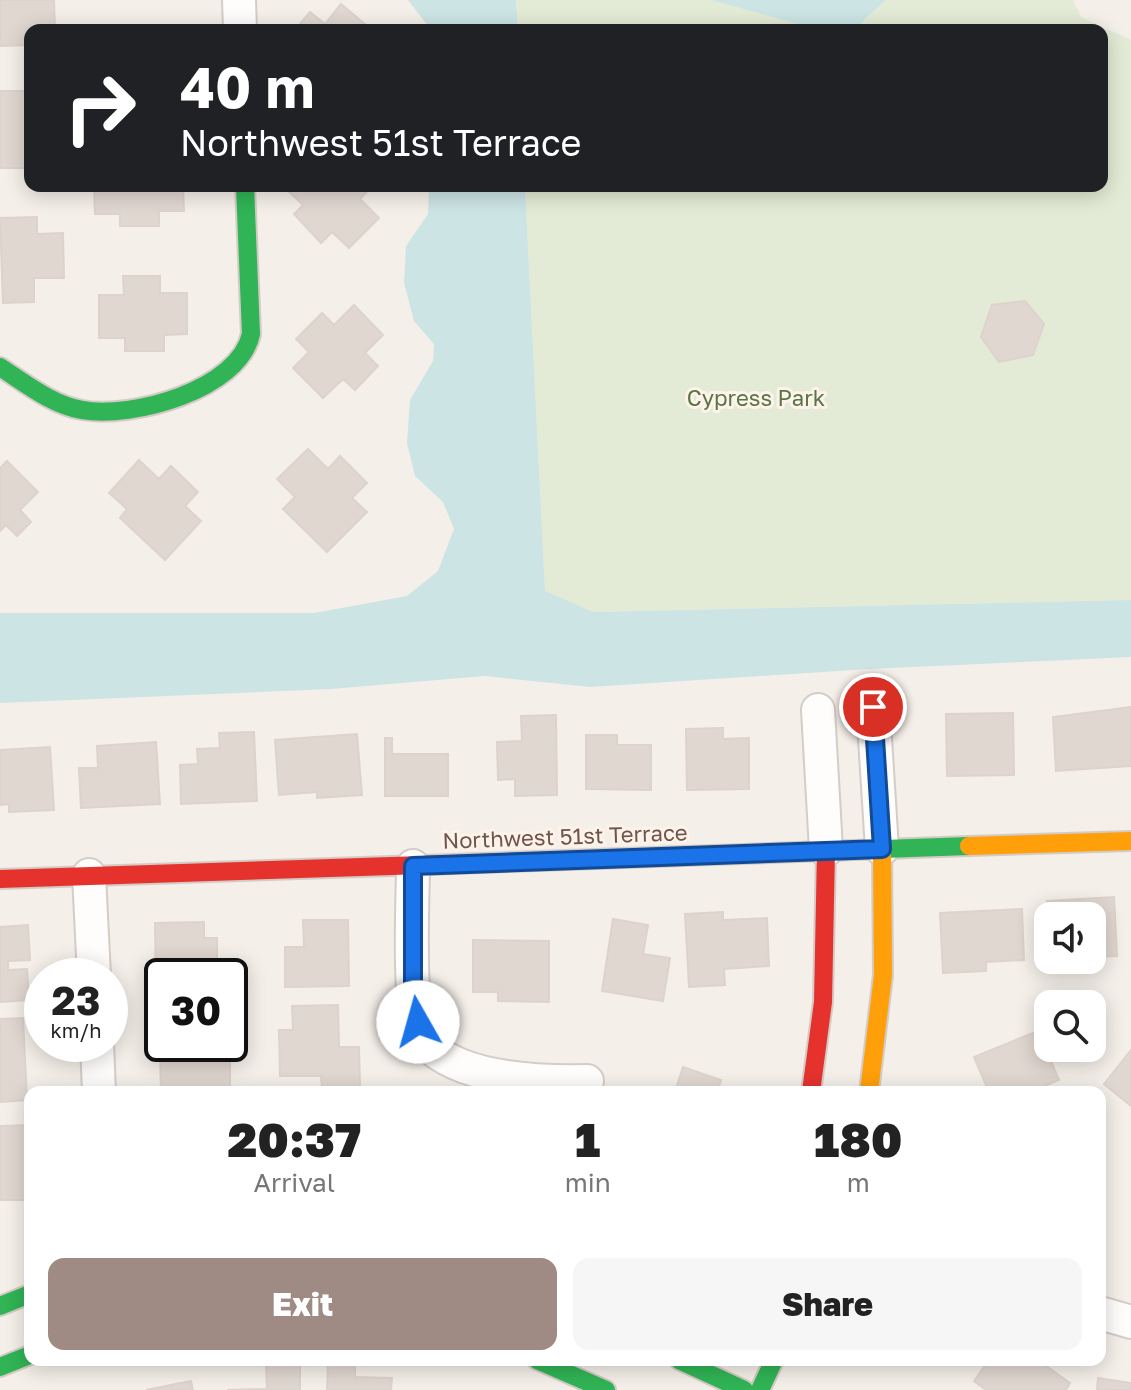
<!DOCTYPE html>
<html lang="en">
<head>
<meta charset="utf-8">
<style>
  body { margin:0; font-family:"Golos Text",sans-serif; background:#f6f6f6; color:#222; height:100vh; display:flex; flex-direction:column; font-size:30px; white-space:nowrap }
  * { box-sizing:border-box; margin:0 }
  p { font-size:26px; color:#767676 }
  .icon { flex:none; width:44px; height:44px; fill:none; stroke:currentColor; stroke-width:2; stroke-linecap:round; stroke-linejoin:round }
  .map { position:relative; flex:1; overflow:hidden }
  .side { position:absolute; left:24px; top:1086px; width:1082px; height:280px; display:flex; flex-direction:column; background:#fff; border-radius:16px; box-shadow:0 4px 20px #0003 }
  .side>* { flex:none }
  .guide { position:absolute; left:24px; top:24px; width:1084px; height:168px; border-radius:16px; box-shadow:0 4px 20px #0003; background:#202124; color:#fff; overflow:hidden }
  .fabs { position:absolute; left:1034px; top:902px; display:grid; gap:16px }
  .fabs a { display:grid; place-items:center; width:72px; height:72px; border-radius:16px; background:#fff; box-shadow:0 4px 20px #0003; font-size:40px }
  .speed { position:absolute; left:24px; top:958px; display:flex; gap:16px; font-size:40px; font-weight:700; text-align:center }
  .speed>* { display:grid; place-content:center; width:104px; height:104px; border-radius:50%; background:#fff; box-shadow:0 4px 20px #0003; line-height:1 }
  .speed small { font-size:20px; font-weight:400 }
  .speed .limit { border:4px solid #111; border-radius:12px; background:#fff; color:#111 }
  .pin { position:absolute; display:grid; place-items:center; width:68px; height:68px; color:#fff; margin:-34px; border:4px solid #fff; border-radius:50%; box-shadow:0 2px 8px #0007 }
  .me { position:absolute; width:88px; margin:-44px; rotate:353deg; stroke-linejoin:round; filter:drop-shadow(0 0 6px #0008) }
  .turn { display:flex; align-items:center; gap:28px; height:168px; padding:0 24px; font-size:36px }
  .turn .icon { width:104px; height:104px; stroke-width:2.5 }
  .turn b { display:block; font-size:56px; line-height:68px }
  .eta { display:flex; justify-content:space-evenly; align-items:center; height:136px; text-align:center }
  .eta b { font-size:48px; font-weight:800; line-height:56px }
  .button { display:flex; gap:16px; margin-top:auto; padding:16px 24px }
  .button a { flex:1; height:92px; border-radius:16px; background:#9f8b83; color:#fff; font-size:32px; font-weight:800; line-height:92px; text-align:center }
  .button a+a { background:#f6f6f6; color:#222 }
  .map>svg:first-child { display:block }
  .green { fill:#e3ead5 }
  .water { fill:#cce4e4 }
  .building { fill:#e1d7d1; stroke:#ddd2cc; stroke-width:2 }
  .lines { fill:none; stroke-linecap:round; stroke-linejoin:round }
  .street-casing { stroke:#d4ccc7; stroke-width:36 }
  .fast-casing { stroke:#d4cbc6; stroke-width:22 }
  .slow-casing { stroke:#d4cbc6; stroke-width:22 }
  .jam-casing { stroke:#d4cbc6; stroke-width:22 }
  .street { stroke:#fefdfc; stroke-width:32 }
  .fast { stroke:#30b455; stroke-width:18 }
  .slow { stroke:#ff9f0a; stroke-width:18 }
  .jam { stroke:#e5322d; stroke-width:18 }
  .route-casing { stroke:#114b97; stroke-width:20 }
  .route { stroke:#1a73e8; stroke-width:14 }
  .labels { text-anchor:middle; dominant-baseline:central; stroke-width:6; stroke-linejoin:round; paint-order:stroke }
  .park-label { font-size:22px; fill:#587545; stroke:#fdf3ea }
  .street-label { font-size:22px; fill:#70554c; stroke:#fdf3ea }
</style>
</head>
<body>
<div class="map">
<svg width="1131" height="1390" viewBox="0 0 1131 1390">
  <rect width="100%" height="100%" fill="#f5efe9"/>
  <path class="green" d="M516,0H724L822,30H518Z
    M886,0H1073L1081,17L1131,40V600L546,613L525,186H1102V30H853Z"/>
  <path class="water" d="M408,0H516L518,30H431Z
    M711,0H886L853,30H820Z
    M429,186H525L545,591L593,612L1131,600V657L869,669L590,687L484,676L331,689L0,703V613H314L407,596L438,571L454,529L443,502L415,476L407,443L410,400L433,361L434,344L414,321L404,283L406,246L428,214Z"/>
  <path class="building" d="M0,0H54L55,28L29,29L30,45L0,46Z
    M341,4L372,30H295L310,12L325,24Z
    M174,26V30L113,29Z
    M0,91H30L28,168H0Z
    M94,186H183L184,211H159V226H120V214H95Z
    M372,186L360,199L379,218L349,248L332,232L321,243L294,214L303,205L284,187Z
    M37,217V234L63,233L64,278H34V302L3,303L0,218Z
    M123,276H160V293H187V334L164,335V351H125V338H99V295H124Z
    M1025,301L1044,324L1033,355L999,362L981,337L992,305Z
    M354,305L383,335L365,353L378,366L355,390L343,379L323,398L293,368L309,352L296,339L322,313L334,325Z
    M308,449L328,469L340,456L367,483L352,498L367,512L327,552L283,509L295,497L277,479Z
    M139,460L159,479L171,466L198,492L185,506L201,521L165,560L120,518L127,509L109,493Z
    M7,461L38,492L20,510L31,522L17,536L6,525L0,531V468Z
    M1131,707V766L1056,771L1053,717Z
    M1013,713L1014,775L947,776L946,714Z
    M556,715L557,795L515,796V779L498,780L497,742L522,741L521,716Z
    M723,728V739L749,738V789L687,790L686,729Z
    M254,732L257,801L181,804L180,765L198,764L197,749L220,748L219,733Z
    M357,734L362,795L317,798V792L279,795L275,740Z
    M586,735H617V745H651V790L586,789Z
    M385,738H392V754H448V796H385Z
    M156,742L160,804L81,808L79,768H98L97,746Z
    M50,747L54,810L9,812V804L0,805V750Z
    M1114,897L1117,956L1092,957V916L1048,918L1047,901Z
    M1022,909L1024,960L986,962V971L943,973L940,913Z
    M723,912V920L767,918L769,966L724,969L725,985L689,987L685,914Z
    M613,919L648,925L643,954L670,958L663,1001L602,991Z
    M303,920H348L349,986L285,987V947H304Z
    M204,922V938H217V976H162V992H156L155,923Z
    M28,925L30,960L8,961V970L27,969L29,1000L0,1002V927Z
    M473,940L549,941V1002L498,1001V992H473Z
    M338,1005L339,1047H359L360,1087L322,1088L321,1076H280L279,1030H293L292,1006Z
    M159,1014H162V1044H209V1058H230V1092H161Z
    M23,1018L27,1100L0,1102V1019Z
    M1038,1031L1059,1080L1031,1092H989L974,1057Z
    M1131,1050V1106L1104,1084Z
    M683,1067L721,1080L717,1092H675Z
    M30,1125V1200H0V1126Z
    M989,1360H1038L1070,1383L1066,1390H986L974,1381Z
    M328,1362L355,1363V1377L392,1378L391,1390H327Z
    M266,1364H300V1390H227L267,1389Z
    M1098,1378L1131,1383V1390H1097Z
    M191,1381L193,1390H146Z"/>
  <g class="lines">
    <defs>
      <path id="street" d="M239,0L240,30
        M873,707L882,849
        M818,710L826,850
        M413,866C413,899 406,1021 425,1042C460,1080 539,1082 587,1081
        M89,875L94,976
        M97,1044L99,1092
        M1100,1313L1131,1322"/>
      <path id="fast" d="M0,367C25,383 52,405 82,410C132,419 239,390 251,334L245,186
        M453,864L969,846
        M0,1306L30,1294
        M537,1360L606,1390
        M679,1360L744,1390
        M0,1367L30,1355
        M760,1390L774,1360"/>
      <path id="slow" d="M969,846L1131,841
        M869,1092L883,975L882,849"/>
      <path id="jam" d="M0,879L453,864
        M811,1092L823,1002L826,850"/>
    </defs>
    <use href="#street" class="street-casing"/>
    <use href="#fast" class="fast-casing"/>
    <use href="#slow" class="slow-casing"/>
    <use href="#jam" class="jam-casing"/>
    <use href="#street" class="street"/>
    <use href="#fast" class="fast"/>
    <use href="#slow" class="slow"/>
    <use href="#jam" class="jam"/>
  </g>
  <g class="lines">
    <defs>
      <path id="route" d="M418,1022L413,1005V866L882,849L873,707"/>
    </defs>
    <use href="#route" class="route-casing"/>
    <use href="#route" class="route"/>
  </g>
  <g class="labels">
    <g class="park-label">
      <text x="756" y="397">Cypress Park</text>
    </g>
    <g class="street-label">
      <text transform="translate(565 836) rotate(-2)">Northwest 51st Terrace</text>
    </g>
  </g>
</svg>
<div class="fabs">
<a><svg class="icon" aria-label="sound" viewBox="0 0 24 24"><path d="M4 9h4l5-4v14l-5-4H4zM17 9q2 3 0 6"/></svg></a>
<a><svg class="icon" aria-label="search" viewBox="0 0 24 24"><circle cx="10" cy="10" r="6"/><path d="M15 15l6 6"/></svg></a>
</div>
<div class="speed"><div>23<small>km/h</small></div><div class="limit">30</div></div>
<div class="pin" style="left:873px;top:707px;background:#d93025"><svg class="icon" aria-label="arrive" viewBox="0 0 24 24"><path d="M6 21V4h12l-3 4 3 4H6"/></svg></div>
<svg class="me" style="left:418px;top:1022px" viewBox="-20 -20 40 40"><circle r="19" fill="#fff"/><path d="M0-13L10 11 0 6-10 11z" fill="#1a73e8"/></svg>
<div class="guide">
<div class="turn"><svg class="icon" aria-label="right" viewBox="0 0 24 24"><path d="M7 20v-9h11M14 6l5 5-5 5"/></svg><div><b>40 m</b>Northwest 51st Terrace</div></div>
</div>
<section class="side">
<div class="eta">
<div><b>20:37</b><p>Arrival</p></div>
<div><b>1</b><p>min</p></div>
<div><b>180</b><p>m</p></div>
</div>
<div class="button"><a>Exit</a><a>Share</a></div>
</section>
</div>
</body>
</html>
